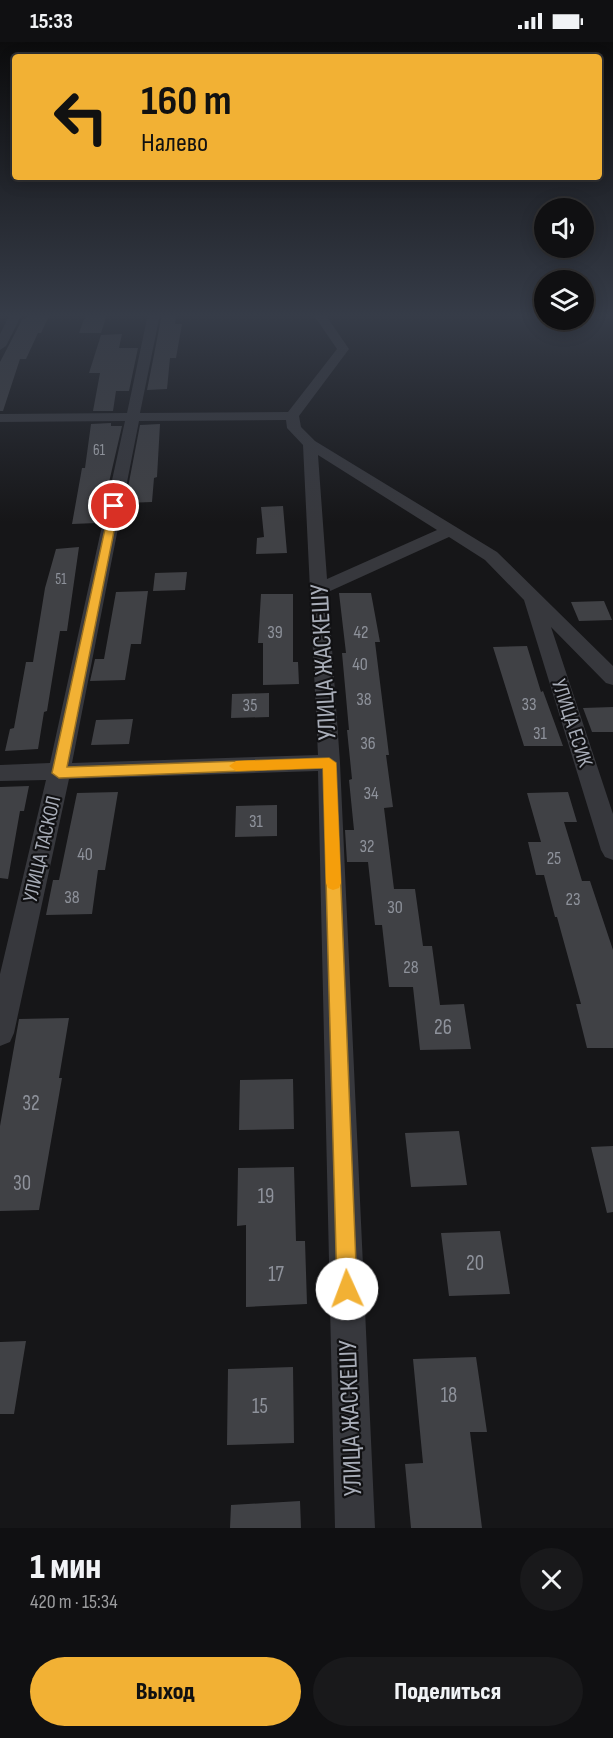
<!DOCTYPE html>
<html lang="ru">
<head>
<meta charset="utf-8">
<style>
  body { margin:0; font-family:"Sofia Sans Condensed",sans-serif; background:#19191b; color:#f1f3f6; height:100vh; display:flex; flex-direction:column; font-size:22px; white-space:nowrap }
  * { box-sizing:border-box; margin:0 }
  p { font-size:20px; color:#9c9d9f }
  .icon { flex:none; width:33px; height:33px; fill:none; stroke:currentColor; stroke-width:2; stroke-linecap:round; stroke-linejoin:round }
  .map { position:relative; height:1486px; overflow:hidden }
  .sheet { display:flex; flex-direction:column; background:#101012; flex:1 }
  .sheet>* { flex:none }
  .banner { position:absolute; left:12px; top:12px; width:590px; height:126px; border-radius:6px; box-shadow:0 3px 15px #0003,0 0 0 2px #303032; background:#f2b134; color:#111; overflow:hidden }
  .buttons { position:absolute; left:534px; top:156px; display:grid; gap:12px }
  .buttons a { display:grid; place-items:center; width:60px; height:60px; border-radius:50%; background:#101012; box-shadow:0 3px 15px #0003,0 0 0 2px #303032; font-size:30px }
  .pin { position:absolute; display:grid; place-items:center; width:51px; height:51px; color:#fff; margin:-26px; border:3px solid #fff; border-radius:50%; box-shadow:0 2px 6px #0007 }
  .me { position:absolute; width:66px; margin:-33px; rotate:358deg; stroke-linejoin:round; filter:drop-shadow(0 0 4px #0008) }
  .turn { display:flex; align-items:center; gap:21px; height:126px; padding:0 30px; font-size:27px }
  .turn .icon { width:78px; height:78px; stroke-width:2.5 }
  .turn b { display:block; font-size:42px; line-height:51px }
  .round { display:grid; place-items:center; flex:none; width:63px; height:63px; border-radius:32px; background:#19191b }
  .overview { display:flex; align-items:center; justify-content:space-between; height:102px; padding:0 30px }
  h1 { font-size:36px; font-weight:800; line-height:45px }
  .primary-button { display:flex; gap:12px; margin-top:auto; padding:12px 30px }
  .primary-button a { flex:1; height:69px; border-radius:36px; background:#f2b134; color:#111; font-size:24px; font-weight:800; line-height:69px; text-align:center }
  .primary-button a+a { background:#19191b; color:#f1f3f6 }
  .status { display:flex; justify-content:space-between; align-items:center; height:42px; padding:0 30px; background:#101012; direction:ltr }
  .status svg { height:16px; fill:currentColor }
  .map>svg:first-child { display:block }
  .building { fill:#404145 }
  .lines { fill:none; stroke-linecap:round; stroke-linejoin:round }
  .minor { fill:#37383d; fill-rule:evenodd }
  .route { fill:#f2b134; stroke:#9d7322; stroke-width:1.5 }
  .slow { fill:#f59e0b }
  .labels { text-anchor:middle; dominant-baseline:central; stroke-width:4.5; stroke-linejoin:round; paint-order:stroke }
  .far-number-label { font-size:15px; fill:#8e929b }
  .number-label { font-size:18px; fill:#8e929b }
  .street-label { font-size:21px; fill:#a8adb8; stroke:#111113 }
  .near-number-label { font-size:21px; fill:#8e929b }
  .near-street-label { font-size:26px; fill:#a8adb8; stroke:#111113 }
</style>
</head>
<body>
<div class="status"><b>15:33</b><svg viewBox="0 0 49 12"><path d="M0 12V9h3v3zM5 12V6h3v6zM10 12V3h3v9zM15 12V0h3v12zM26 1h20v11H26zM47 4h2v5h-2z"/></svg></div>
<div class="map">
<svg width="613" height="1486" viewBox="0 0 613 1486">
  <rect width="100%" height="100%" fill="#161618"/>
  <path class="building" d="M29,272H50L41,291H38L26,317H20L3,369H0V320L23,276L26,277Z
    M86,272H107L101,291H79Z
    M162,272H176L175,282H182L176,316H170L167,347L147,348Z
    M122,292L119,306H138L129,349H116L113,369H93L100,331H89L101,293Z
    M111,381V384H122L104,462H99L97,481L72,482L82,426H85L91,382Z
    M160,382L157,435L154,436L152,460L125,461L140,383Z
    M283,464L287,511L256,512L257,496L264,495L261,465Z
    M79,505L67,589H60L47,669L44,670L38,707L5,709L10,687L14,686L26,620H33L45,546L56,507Z
    M187,530L185,548L153,549L155,531Z
    M148,549L141,602H131L125,638L90,639L95,617H104L116,550Z
    M339,551H371L380,600H375L389,713H386L393,765L384,766L394,847H415L423,904H432L440,963L464,962L471,1007L420,1008L413,945H389L382,883H375L368,820H347L345,788H354L349,738L352,737L347,688H349L342,611H346Z
    M261,552H293V620H298L299,642L263,643V601H258Z
    M604,559L612,578L579,579L571,560Z
    M527,604L541,650L543,649L563,704H524L493,605Z
    M269,651V675L231,676L232,652Z
    M613,665V690H592L583,666Z
    M133,677L129,702L91,703L96,678Z
    M29,744L24,769H20L8,837L0,836V745Z
    M118,750L105,828H98L92,872L46,873L53,838H59L77,751Z
    M568,750L577,780H564L582,839H590L613,908V1006H587L576,962H581L557,875H555L544,833H536L528,800H541L527,751Z
    M277,763V794L235,795L236,764Z
    M69,976L59,1036H62L39,1168L0,1169V1084L19,977Z
    M293,1037L294,1087L239,1088L240,1038Z
    M459,1089L467,1143L411,1145L405,1091Z
    M613,1104V1170L607,1171L591,1105Z
    M294,1125L296,1199H305L307,1262L246,1265V1183L237,1184L238,1126Z
    M500,1189L510,1252L449,1254L441,1191Z
    M26,1299L14,1372H0V1300Z
    M476,1315L487,1390H470L482,1486H411L405,1422L423,1421L413,1317Z
    M293,1325L294,1401L227,1403L228,1327Z
    M300,1459L301,1486H230L231,1463Z"/>
  <g class="lines">
    <path class="minor" d="M10,272H22L6,304L0,308V292Z
      M148,272H160L140,371L288,370L337,307L313,272H325L349,307L299,374L301,385L315,399L497,510L613,624V643L606,641L551,585L613,772V818L605,815L601,808L524,558L485,518L449,495L328,550L340,721L375,1486H335L318,729L69,737L14,991L10,1000L0,1004V932L46,738L0,739V723L50,721L125,379L0,380V372L127,371ZM286,378L287,386L303,403L318,713L72,721L139,379ZM318,413L437,488L327,537Z"/>
  </g>
  <linearGradient id="sky" x2="0" y2="1"><stop stop-color="#0c0c0d"/><stop offset="0.57" stop-color="#363c48"/><stop offset="1" stop-color="#363c48" stop-opacity="0"/></linearGradient>
  <rect width="613" height="480" fill="url(#sky)"/>
  <path class="route" d="M114,461L119,464L67,725L329,716L336,721L357,1247L354,1254L347,1257L340,1254L337,1247L323,726L59,736L52,731L110,464Z"/>
  <path class="slow" d="M329,716L336,721L341,841L339,846L333,848L328,846L326,841L323,726L236,729L229,724L236,719Z"/>
  <g class="labels">
    <g class="far-number-label">
      <text x="99" y="408">61</text>
      <text x="61" y="537">51</text>
    </g>
    <g class="number-label">
      <text x="275" y="590">39</text>
      <text x="361" y="590">42</text>
      <text x="360" y="622">40</text>
      <text x="364" y="657">38</text>
      <text x="529" y="662">33</text>
      <text x="250" y="663">35</text>
      <text x="540" y="691">31</text>
      <text x="368" y="701">36</text>
      <text x="371" y="751">34</text>
      <text x="256" y="779">31</text>
      <text x="367" y="804">32</text>
      <text x="85" y="812">40</text>
      <text x="554" y="816">25</text>
      <text x="72" y="855">38</text>
      <text x="573" y="857">23</text>
      <text x="395" y="865">30</text>
      <text x="411" y="925">28</text>
    </g>
    <g class="street-label">
      <text transform="translate(572 681) rotate(72)">УЛИЦА ЕСИК</text>
      <text transform="translate(42 807) rotate(-77)">УЛИЦА ТАСКОЛ</text>
    </g>
    <g class="near-number-label">
      <text x="443" y="985">26</text>
      <text x="31" y="1061">32</text>
      <text x="22" y="1141">30</text>
      <text x="266" y="1154">19</text>
      <text x="475" y="1221">20</text>
      <text x="276" y="1232">17</text>
      <text x="449" y="1353">18</text>
      <text x="260" y="1364">15</text>
    </g>
    <g class="near-street-label">
      <text transform="translate(324 620) rotate(-93)">УЛИЦА ЖАСКЕШУ</text>
      <text transform="translate(351 1376) rotate(-92)">УЛИЦА ЖАСКЕШУ</text>
    </g>
  </g>
</svg>
<div class="buttons">
<a><svg class="icon" aria-label="sound" viewBox="0 0 24 24"><path d="M4 9h4l5-4v14l-5-4H4zM17 9q2 3 0 6"/></svg></a>
<a><svg class="icon" aria-label="layers" viewBox="0 0 24 24"><path d="M12 4l9 5-9 5-9-5zM3 14l9 5 9-5"/></svg></a>
</div>
<div class="pin" style="left:114px;top:464px;background:#d93025"><svg class="icon" aria-label="arrive" viewBox="0 0 24 24"><path d="M6 21V4h12l-3 4 3 4H6"/></svg></div>
<svg class="me" style="left:347px;top:1247px" viewBox="-20 -20 40 40"><circle r="19" fill="#fff"/><path d="M0-13L10 11 0 6-10 11z" fill="#f2b134"/></svg>
<div class="banner">
<div class="turn"><svg class="icon" aria-label="left" viewBox="0 0 24 24"><path d="M17 20v-9H6M10 6l-5 5 5 5"/></svg><div><b>160 m</b>Налево</div></div>
</div>
</div>
<section class="sheet">
<div class="overview"><div><h1>1 мин</h1><p>420 m · 15:34</p></div><a class="round"><svg class="icon" aria-label="close" viewBox="0 0 24 24"><path d="M6 6l12 12M18 6L6 18"/></svg></a></div>
<div class="primary-button"><a>Выход</a><a>Поделиться</a></div>
</section>
</body>
</html>
